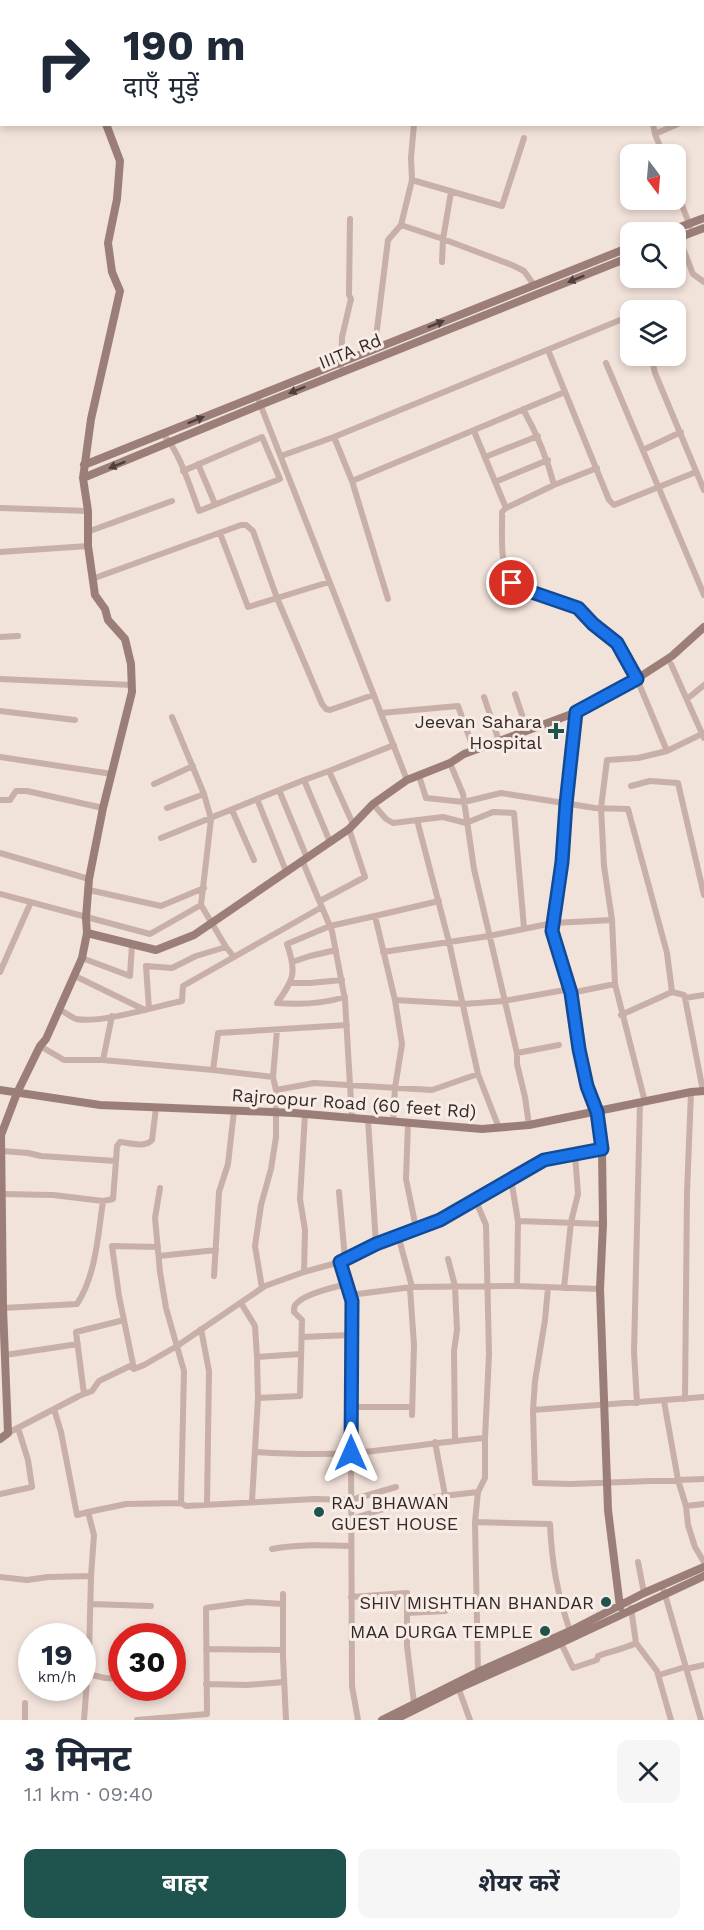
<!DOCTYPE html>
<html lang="hi">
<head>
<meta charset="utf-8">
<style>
  body { margin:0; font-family:"Work Sans","Noto Sans Devanagari",sans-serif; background:#f6f6f7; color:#1f2937; height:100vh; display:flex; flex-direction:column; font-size:22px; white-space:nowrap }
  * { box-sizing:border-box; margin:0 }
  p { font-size:20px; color:#747a83 }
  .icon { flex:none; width:33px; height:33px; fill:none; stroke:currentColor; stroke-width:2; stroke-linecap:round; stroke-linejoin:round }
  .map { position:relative; height:1720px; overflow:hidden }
  .drawer { display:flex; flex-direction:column; background:#fff; flex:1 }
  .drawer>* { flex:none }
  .hud { position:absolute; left:0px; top:0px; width:705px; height:126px; box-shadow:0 3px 9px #0003; background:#fff; color:#1f2937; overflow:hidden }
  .needle { width:39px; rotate:164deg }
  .tools { position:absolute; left:620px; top:144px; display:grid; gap:12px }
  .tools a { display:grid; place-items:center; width:66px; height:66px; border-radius:12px; background:#fff; box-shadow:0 3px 9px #0003; font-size:30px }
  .speed { position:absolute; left:18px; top:1623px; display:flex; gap:12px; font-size:30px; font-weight:700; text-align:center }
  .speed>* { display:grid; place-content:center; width:78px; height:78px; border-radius:50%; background:#fff; box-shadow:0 3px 9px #0003; line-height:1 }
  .speed small { font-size:15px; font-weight:400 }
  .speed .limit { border:9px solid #d22; background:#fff; color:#111 }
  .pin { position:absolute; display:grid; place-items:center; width:51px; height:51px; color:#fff; margin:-26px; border:3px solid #fff; border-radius:50%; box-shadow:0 2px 6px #0007 }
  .me { position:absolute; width:66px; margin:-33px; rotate:0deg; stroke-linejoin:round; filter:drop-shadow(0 0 4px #0008) }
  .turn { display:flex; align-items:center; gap:21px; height:126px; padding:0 24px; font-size:27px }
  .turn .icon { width:78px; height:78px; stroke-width:2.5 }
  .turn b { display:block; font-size:42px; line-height:51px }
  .round { display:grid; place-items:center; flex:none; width:63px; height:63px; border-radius:12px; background:#f6f6f7 }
  .head { display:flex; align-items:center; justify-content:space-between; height:102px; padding:0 24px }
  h1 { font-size:36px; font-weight:700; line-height:45px }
  .button { display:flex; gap:12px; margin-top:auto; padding:12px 24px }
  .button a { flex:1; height:69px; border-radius:12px; background:#1e544d; color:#fff; font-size:24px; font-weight:700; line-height:69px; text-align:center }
  .button a+a { background:#f6f6f7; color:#1f2937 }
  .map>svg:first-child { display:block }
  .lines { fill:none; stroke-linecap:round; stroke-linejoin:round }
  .street { stroke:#c8afa7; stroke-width:6 }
  .secondary { stroke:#9c7e78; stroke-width:8 }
  .oneway { fill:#4f3e3b }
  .route-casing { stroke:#114b97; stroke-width:15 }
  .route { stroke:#1a73e8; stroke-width:10 }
  .poi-dot { fill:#1e544d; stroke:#f8ece6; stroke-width:2 }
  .labels { text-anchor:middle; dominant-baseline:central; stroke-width:6; stroke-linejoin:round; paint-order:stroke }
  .street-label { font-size:18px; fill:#352927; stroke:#f8ece6 }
  .poi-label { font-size:18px; fill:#352927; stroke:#f8ece6; text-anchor:end }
</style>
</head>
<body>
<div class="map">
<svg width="704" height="1720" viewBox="0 0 704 1720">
  <rect width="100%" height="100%" fill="#f1e2da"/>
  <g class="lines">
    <path class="street" d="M653,124L655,134L663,154
      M655,134L678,124
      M524,138L502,206L412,180L401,225L443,239L512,265L524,271L534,285
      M412,180L411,158L414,124
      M675,187L690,226
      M679,238L693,274L704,282
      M442,262L443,239L451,192
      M378,347L376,337L388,240L401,225
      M548,350L609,500L614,505L696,472
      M651,356L655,373L704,490
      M606,363L704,595
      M341,366L342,337L351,299L349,295L350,219
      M257,396L407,780
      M523,409C537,434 547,457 554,485
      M474,431L506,508
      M163,434C180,452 190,487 199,511L280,479L262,437L183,471
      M334,437L630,316
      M643,450L681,432
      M281,456L334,437L352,481L388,599
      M485,457L538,436
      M198,464L215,504
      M597,468L554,485L506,508L502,512C503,534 497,571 517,587L578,608L593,624L617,643L637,679L667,751
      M352,481L565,392
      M495,482L548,460
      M0,508L88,511
      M90,531L172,501
      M220,533L248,607L329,582
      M0,552L88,546
      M92,579L241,525H246L253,531L277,598L322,704L326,709L330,710L373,695
      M0,637L18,636
      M671,664L704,738
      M0,679L132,685
      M515,694L527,730
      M484,697L499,741
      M687,699L704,685
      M0,711L75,720
      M577,712L566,804L562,863L552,931L571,993L579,1049L587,1086L595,1112
      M381,713L458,706L474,750
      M172,717L204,794L211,819L201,905L226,947L234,957
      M0,757L112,774
      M450,763L463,794L474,869L517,1053V1064L525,1097L529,1125
      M329,771L394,745
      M419,776L426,798L464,802L501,793L595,808L628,809L667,953L672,992L684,995L685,998L703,1091
      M304,780L330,842
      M154,784L193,766
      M631,786L650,781L678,783L704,895
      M279,790L307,858
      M257,799L286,871
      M0,800H10L16,791H27L103,808
      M373,804L386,819L393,823L443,817L466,823L493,812L514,813L524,928
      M167,808L204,794
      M232,810L254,860
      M417,820L449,942L478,1074L499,1128
      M161,838L304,780L329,771L353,824
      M0,853L89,879
      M302,860L332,931L345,1000L352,1119
      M89,890L161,906L204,888
      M0,894L150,934L201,905
      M320,901L365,877L349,829
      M383,952L489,936L553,923L612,920
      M82,958L130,976L132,944
      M292,962L310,956L336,950
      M0,972L31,902
      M75,976L145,1010
      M290,983H310L342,980
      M571,993L615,984
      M345,997C322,1004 301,1005 277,1003C294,979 297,973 287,944L330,926L375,916
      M685,998L704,995
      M395,1000L464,1004L504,1001L570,989
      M149,1009L146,966L172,968L196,956L226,947
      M60,1010C65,1012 71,1017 76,1019C99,1024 158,1006 182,1001L183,986L322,907
      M621,1015L672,992
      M40,1046L64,1060H103L213,1070L273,1077
      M517,1053L559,1045
      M103,1060L112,1016
      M213,1070L218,1033L347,1025
      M276,1090L314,1083L432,1090L478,1074
      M645,1102L615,984L612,920L604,866L601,808L607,760L638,758L667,751L704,733
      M368,1120L376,1244
      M393,1122L395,1088L402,1044L395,1000L375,916L439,901
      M408,1124L406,1179L416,1228
      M2,1151L28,1153L41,1156L116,1161L113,1199L103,1201
      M116,1161L117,1146L120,1142C130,1143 145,1148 152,1140L156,1108
      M511,1179L518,1221L517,1286
      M160,1188L155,1218L160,1272L166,1308L184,1371L181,1503
      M339,1192L345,1259
      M2,1194L53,1195L103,1201C98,1235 96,1275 77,1304L3,1308
      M475,1199L486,1225L489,1354L485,1438V1478L478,1492L475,1522L478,1672
      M518,1221L603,1224
      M398,1235L412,1287
      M159,1256L216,1250
      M448,1259L455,1286L456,1310L457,1330L454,1351L455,1441
      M340,1262L352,1301L351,1453L352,1686L358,1720
      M304,1272L305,1230L300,1199L305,1114
      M214,1276L219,1192L228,1164L234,1111
      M262,1288L255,1246L261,1205L271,1169L276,1137V1090L273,1077L277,1030
      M410,1288L414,1345L412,1415
      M548,1288L545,1320L535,1381L533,1410L535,1483L571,1484L704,1479
      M564,1288L571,1222L578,1194L575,1154
      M350,1295L412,1287L517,1286L600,1289
      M241,1303L255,1326L257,1357L258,1398L252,1501
      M201,1329L209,1371L207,1504
      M302,1337L351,1335
      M5,1355L78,1344
      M257,1357L301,1354
      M134,1369L119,1296L112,1246L158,1247
      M84,1394L76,1332L124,1320
      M258,1398L300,1396L302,1320L294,1312C294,1308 294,1305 297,1303C305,1294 334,1287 347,1284
      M685,1399L687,1193L691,1092
      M664,1401L678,1480L686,1506L688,1525L695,1547L704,1562
      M637,1403L634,1352L640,1103
      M351,1407H412
      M54,1409L61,1432L77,1515L88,1512L94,1535L91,1576L89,1655L84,1720
      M533,1410L704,1397
      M8,1433L79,1396L92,1391L99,1381L130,1366L134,1369L144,1365L177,1346L265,1286L304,1272L340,1262L376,1244L440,1220L544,1160L602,1149
      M435,1442L445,1495
      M256,1452C287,1454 320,1455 352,1453C396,1449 440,1442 485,1438
      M0,1494L32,1487L28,1460L18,1428
      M686,1506L704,1504
      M88,1512L126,1504L181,1503L186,1506L315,1499L351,1500L396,1487
      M351,1519L417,1499L478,1492
      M475,1522L550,1524C552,1564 557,1593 570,1631
      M272,1549C298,1544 324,1545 351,1546
      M638,1562L644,1593
      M0,1577L27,1580L48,1577L91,1576
      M664,1591L701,1720
      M283,1594V1657L286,1720
      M351,1597L407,1593V1646L414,1703
      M90,1604L151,1606
      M631,1608L636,1643L657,1671L671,1720
      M407,1613L445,1611
      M561,1643L573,1668L597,1660L598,1656C611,1651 624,1649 636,1643
      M206,1649L283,1650
      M686,1669L704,1665
      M88,1674L105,1678L122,1679
      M659,1675L685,1667
      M206,1684L247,1685L284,1682
      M458,1687L470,1720
      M25,1720V1703
      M137,1720L207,1714L206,1608L248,1602L283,1604"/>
    <path class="secondary" d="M38,0V2
      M667,232L704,218
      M675,239L704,228
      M84,465L630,247
      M83,478L260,405L630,257
      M87,933L156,950L194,935L349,829L373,804L407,780L450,763L464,754L577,712L618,691L672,656L704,627
      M0,1090L100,1105L294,1113L482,1129L529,1125L691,1092L704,1091
      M597,1112L602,1149L603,1224L600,1289L608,1510L620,1607
      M0,1439L8,1433L3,1308L1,1135L17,1093L40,1046L46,1039L82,958L87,933L86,918L89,879L103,808L132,692L131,664L125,639L108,620L105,609L95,595L88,546V511L83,478L91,419L120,291L112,272L108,243L117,199L120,161L106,124
      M382,1720L478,1672L570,1631L644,1593L704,1567
      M394,1720L459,1688L561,1643L704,1576"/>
  </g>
  <defs><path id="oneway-solid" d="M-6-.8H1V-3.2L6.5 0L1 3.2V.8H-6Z" transform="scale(1.5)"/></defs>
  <g class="oneway">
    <use href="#oneway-solid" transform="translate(576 279) rotate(158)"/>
    <use href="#oneway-solid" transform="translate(436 324) rotate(-22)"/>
    <use href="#oneway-solid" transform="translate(297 390) rotate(158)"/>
    <use href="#oneway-solid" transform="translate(196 420) rotate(-22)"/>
    <use href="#oneway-solid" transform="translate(117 465) rotate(158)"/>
  </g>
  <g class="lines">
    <defs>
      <path id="route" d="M351,1453L352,1301L340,1262L376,1244L440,1220L544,1160L602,1149L597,1112L587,1086L579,1049L571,993L552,931L562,862L566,804L576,712L637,679L617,643L593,624L578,608L517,587L512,583"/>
    </defs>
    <use href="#route" class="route-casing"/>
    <use href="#route" class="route"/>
  </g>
  <g class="poi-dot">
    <path d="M553 722h6v6h6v6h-6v6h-6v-6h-6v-6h6z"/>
    <circle cx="319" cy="1512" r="6"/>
    <circle cx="606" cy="1602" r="6"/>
    <circle cx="545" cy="1631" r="6"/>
  </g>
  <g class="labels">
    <g class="street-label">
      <text transform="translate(350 351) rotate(-22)">IIITA Rd</text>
      <text transform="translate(354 1103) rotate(4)">Rajroopur Road (60 feet Rd)</text>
    </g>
    <g class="poi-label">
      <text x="542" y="721">Jeevan Sahara<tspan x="542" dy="21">Hospital</tspan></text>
      <text x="331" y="1502" text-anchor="start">RAJ BHAWAN<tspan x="331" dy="21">GUEST HOUSE</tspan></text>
      <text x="594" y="1602">SHIV MISHTHAN BHANDAR</text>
      <text x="533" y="1631">MAA DURGA TEMPLE</text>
    </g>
  </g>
</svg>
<div class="tools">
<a><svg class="needle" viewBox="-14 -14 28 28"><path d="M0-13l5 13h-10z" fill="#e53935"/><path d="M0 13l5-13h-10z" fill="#747a83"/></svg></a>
<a><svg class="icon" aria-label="search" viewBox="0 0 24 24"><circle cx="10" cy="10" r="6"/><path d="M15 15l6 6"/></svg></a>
<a><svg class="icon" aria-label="layers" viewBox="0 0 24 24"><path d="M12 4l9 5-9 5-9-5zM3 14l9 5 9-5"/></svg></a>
</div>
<div class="speed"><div>19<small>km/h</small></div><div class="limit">30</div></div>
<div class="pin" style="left:512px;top:583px;background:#d93025"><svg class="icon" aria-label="arrive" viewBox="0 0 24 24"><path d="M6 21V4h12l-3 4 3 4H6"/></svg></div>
<svg class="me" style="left:351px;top:1453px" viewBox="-20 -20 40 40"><path d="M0-17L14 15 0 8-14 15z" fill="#1a73e8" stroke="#fff" stroke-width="4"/></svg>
<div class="hud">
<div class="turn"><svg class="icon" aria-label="right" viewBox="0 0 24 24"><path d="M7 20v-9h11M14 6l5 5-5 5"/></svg><div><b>190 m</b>दाएँ मुड़ें</div></div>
</div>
</div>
<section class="drawer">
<div class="head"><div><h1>3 मिनट</h1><p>1.1 km · 09:40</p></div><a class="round"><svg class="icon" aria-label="close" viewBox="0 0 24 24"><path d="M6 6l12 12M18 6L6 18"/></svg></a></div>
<div class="button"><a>बाहर</a><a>शेयर करें</a></div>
</section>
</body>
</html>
